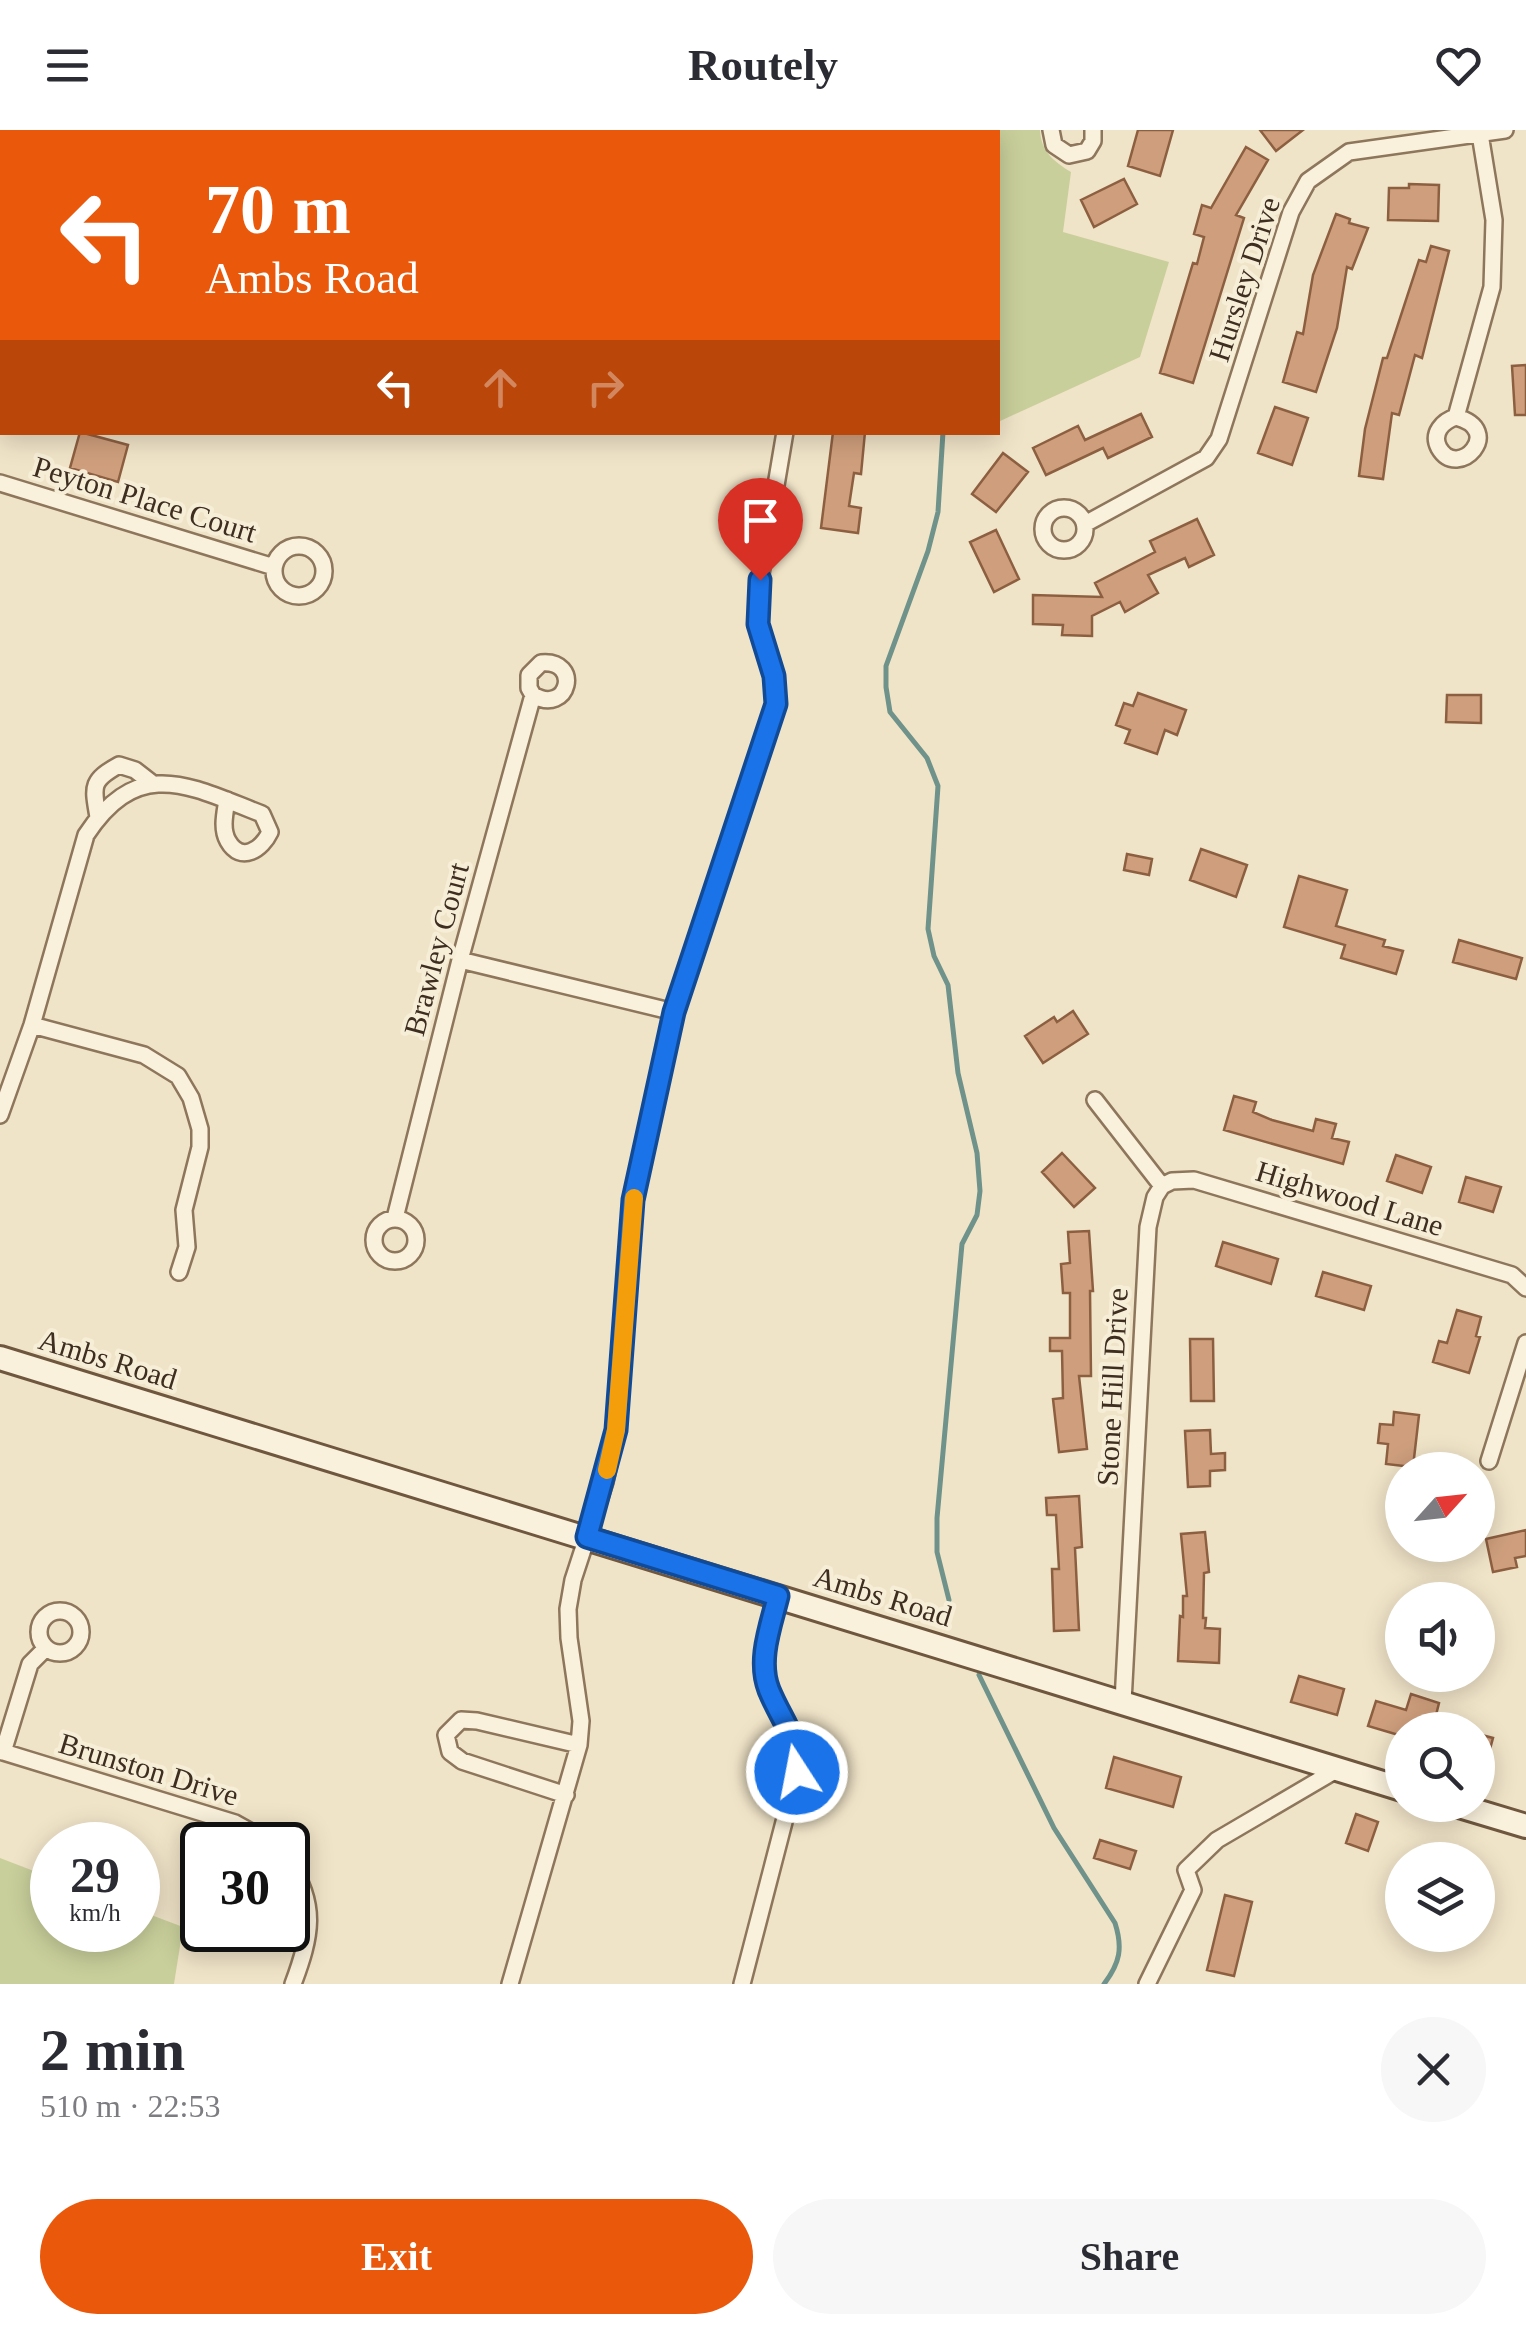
<!DOCTYPE html>
<html lang="en">
<head>
<meta charset="utf-8">
<style>
  body { margin:0; font-family:Georgia,serif; background:#f7f7f7; color:#2b2b33; height:100vh; display:flex; flex-direction:column; font-size:38px; white-space:nowrap }
  * { box-sizing:border-box; margin:0 }
  p { font-size:32px; color:#7c7c81 }
  .icon { flex:none; width:55px; height:55px; fill:none; stroke:currentColor; stroke-width:2; stroke-linecap:round; stroke-linejoin:round }
  .map { position:relative; height:1854px; overflow:hidden }
  .sheet { display:flex; flex-direction:column; background:#fff; flex:1 }
  .sheet>* { flex:none }
  .guide { position:absolute; left:0px; top:0px; width:1000px; height:305px; box-shadow:0 5px 25px #0003; background:#ea580c; color:#fff; overflow:hidden }
  .needle { width:65px; rotate:63deg }
  .buttons { position:absolute; left:1385px; top:1322px; display:grid; gap:20px }
  .buttons a { display:grid; place-items:center; width:110px; height:110px; border-radius:50%; background:#fff; box-shadow:0 5px 25px #0003; font-size:50px }
  .speed { position:absolute; left:30px; top:1692px; display:flex; gap:20px; font-size:50px; font-weight:700; text-align:center }
  .speed>* { display:grid; place-content:center; width:130px; height:130px; border-radius:50%; background:#fff; box-shadow:0 5px 25px #0003; line-height:1 }
  .speed small { font-size:25px; font-weight:400 }
  .speed .limit { border:5px solid #111; border-radius:15px; background:#fff; color:#111 }
  .pin { position:absolute; display:grid; place-items:center; width:85px; height:85px; color:#fff; margin:-102px -42px; border-radius:50% 50% 50% 0; rotate:-45deg; box-shadow:0 0 10px #0007 }
  .pin .icon { rotate:45deg }
  .me { position:absolute; width:110px; margin:-55px; rotate:349deg; stroke-linejoin:round; filter:drop-shadow(0 0 8px #0008) }
  .turn { display:flex; align-items:center; gap:35px; height:210px; padding:0 40px; font-size:45px }
  .turn .icon { width:130px; height:130px; stroke-width:2.5 }
  .turn b { display:block; font-size:70px; line-height:85px }
  .lanes { display:flex; align-items:center; height:95px; padding:0 40px; background:#0003; justify-content:center; gap:50px; direction:ltr }
  .lanes .off { opacity:.35 }
  .round { display:grid; place-items:center; flex:none; width:105px; height:105px; border-radius:52px; background:#f7f7f7 }
  .summary { display:flex; align-items:center; justify-content:space-between; height:170px; padding:0 40px }
  h1 { font-size:60px; font-weight:700; line-height:75px }
  .action { display:flex; gap:20px; margin-top:auto; padding:20px 40px }
  .action a { flex:1; height:115px; border-radius:60px; background:#ea580c; color:#fff; font-size:40px; font-weight:700; line-height:115px; text-align:center }
  .action a+a { background:#f7f7f7; color:#2b2b33 }
  header { display:flex; justify-content:space-between; align-items:center; height:130px; padding:0 40px; background:#fff; font-size:45px; font-weight:700 }
  .map>svg:first-child { display:block }
  .green { fill:#c9cf9b }
  .lines { fill:none; stroke-linecap:round; stroke-linejoin:round }
  .stream { stroke:#6f938a; stroke-width:5 }
  .building { fill:#cf9f7d; stroke:#8d5f41; stroke-width:2.5 }
  .street-casing { stroke:#8d765c; stroke-width:20 }
  .secondary-casing { stroke:#6f573f; stroke-width:28 }
  .street { stroke:#faf1dc; stroke-width:15 }
  .secondary { stroke:#faf1dc; stroke-width:22 }
  .route-casing { stroke:#114b97; stroke-width:25 }
  .route { stroke:#1a73e8; stroke-width:18 }
  .slow { stroke:#f59e0b; stroke-width:18 }
  .labels { text-anchor:middle; dominant-baseline:central; stroke-width:8; stroke-linejoin:round; paint-order:stroke }
  .street-label { font-size:30px; fill:#3d2e20; stroke:#f7eed8 }
</style>
</head>
<body>
<header><svg class="icon" aria-label="menu" viewBox="0 0 24 24"><path d="M4 6h16M4 12h16M4 18h16"/></svg>Routely<svg class="icon" aria-label="heart" viewBox="0 0 24 24"><path d="M12 20l-8-8c-3-5 5-10 8-4 3-6 11-1 8 4z"/></svg></header>
<div class="map">
<svg width="1526" height="1854" viewBox="0 0 1526 1854">
  <rect width="100%" height="100%" fill="#f0e4c8"/>
  <path class="green" d="M972,0H1040C1041,21 1053,31 1071,42L1063,102L1169,132L1140,227L998,292V2H971Z
    M0,1728L52,1748V1800H138V1780L183,1797L174,1854H0Z"/>
  <g class="lines">
    <path class="stream" d="M976,0V2
      M943,302L938,382L928,421L886,536V557L890,582L927,628L938,656L928,799L934,826L948,855L958,943L977,1023L980,1061L977,1085L962,1114L937,1388V1422L949,1470
      M979,1545L1054,1698L1115,1793C1123,1818 1120,1833 1104,1854"/>
  </g>
  <path class="building" d="M1138,0H1173L1160,46L1128,36Z
    M1260,0H1303L1276,21Z
    M1246,17L1268,30L1236,85L1244,88L1193,253L1160,243L1193,133L1197,134L1204,107L1194,104L1202,75L1211,78Z
    M1124,49L1137,74L1094,97L1081,70Z
    M1409,54L1439,55L1438,91L1388,90L1389,58H1409Z
    M1336,84L1350,89L1349,93L1368,98L1352,139L1347,137L1337,198L1316,262L1283,252L1297,202L1303,204L1313,145Z
    M1431,116L1449,121L1422,228L1415,225L1399,285L1392,283L1383,349L1359,346L1365,299L1383,228H1387L1419,130L1426,132Z
    M1526,235V285H1515L1512,236Z
    M1275,277L1308,288L1292,335L1258,323Z
    M1141,284L1152,307L1108,328L1103,318L1046,345L1033,318L1078,296L1085,310Z
    M80,302L128,315L118,352L70,338Z
    M833,302H865L861,344L854,343L849,376L861,378L858,403L821,398Z
    M1003,323L1028,342L996,382L972,364Z
    M1197,389L1214,425L1189,437L1185,428L1148,445L1158,463L1125,482L1120,472L1092,486V506L1062,505L1063,495L1033,494V465L1102,467L1095,453L1155,422L1150,411Z
    M996,400L1019,449L994,462L970,412Z
    M1138,563L1186,580L1177,605L1165,600L1157,624L1125,613L1130,600L1116,595L1124,573L1133,576Z
    M1447,565H1481V593L1446,592Z
    M1201,719L1247,735L1236,767L1190,750Z
    M1127,724L1152,729L1149,745L1124,740Z
    M1299,746L1347,760L1336,796L1385,810L1383,816L1403,821L1396,844L1341,828L1345,815L1284,797Z
    M1459,810L1522,828L1516,849L1453,832Z
    M1073,881L1088,904L1043,933L1025,906L1054,887L1057,892Z
    M1234,966L1256,972L1253,982L1272,990L1313,1001L1316,989L1336,994L1332,1008L1349,1012L1343,1034L1224,1000Z
    M1062,1023L1095,1058L1074,1077L1042,1042Z
    M1396,1025L1431,1037L1422,1063L1387,1051Z
    M1466,1047L1501,1057L1493,1082L1459,1072Z
    M1089,1101L1093,1161H1090L1091,1246H1079L1087,1319L1059,1322L1053,1269L1063,1268L1062,1221H1050V1208H1070V1163H1063L1061,1134L1070,1133L1068,1102Z
    M1223,1112L1278,1129L1271,1154L1216,1136Z
    M1323,1142L1371,1156L1364,1180L1316,1166Z
    M1457,1180L1481,1187L1476,1206L1480,1207L1469,1243L1433,1232L1439,1211L1447,1213Z
    M1190,1209H1213L1214,1271H1191Z
    M1394,1282L1419,1285L1413,1337L1386,1334L1388,1314L1378,1313L1380,1294L1393,1295Z
    M1210,1300L1211,1324L1225,1323V1340L1210,1341V1356L1188,1357L1185,1301Z
    M1079,1366L1082,1417L1075,1418L1079,1500L1054,1501L1052,1439H1059L1056,1385H1047L1046,1368Z
    M1526,1400V1426L1515,1428L1517,1437L1493,1442L1486,1409Z
    M1205,1402L1209,1442L1204,1443L1203,1488H1206L1205,1498L1220,1499L1219,1533L1178,1531L1180,1486L1183,1487V1466H1187L1181,1404Z
    M1299,1546L1344,1559L1337,1585L1291,1572Z
    M1411,1564L1439,1573L1435,1589L1460,1596L1459,1600H1402V1606L1368,1596L1376,1571L1406,1580Z
    M1478,1604L1493,1608L1482,1649L1478,1648Z
    M1114,1627L1181,1647L1173,1677L1106,1658Z
    M1356,1684L1378,1692L1368,1721L1346,1713Z
    M1100,1710L1136,1721L1130,1739L1094,1728Z
    M1225,1765L1252,1772L1234,1846L1207,1840Z"/>
  <g class="lines">
    <defs>
      <path id="street" d="M345,0L355,2
        M1051,0L1054,15L1069,25L1087,21L1093,11V0
        M302,2L306,0
        M602,2L610,0
        M846,2V0
        M0,38L2,39
        M1456,287C1506,300 1458,351 1439,318C1431,303 1443,291 1456,287L1492,157L1494,90L1480,4
        M0,353L274,437
        M1043 399a21 21 0 1 1 42 0a21 21 0 1 1-42 0Z
        M1085,394L1206,328L1219,309L1291,82L1308,51L1349,22L1505,0
        M274 441a25 25 0 1 1 50 0a25 25 0 1 1-50 0Z
        M98,687C93,657 90,651 119,635L135,640L153,654
        M460,830L674,882
        M32,895L144,925L178,946L191,968L200,999V1017L184,1080L187,1117L179,1142
        M1095,970L1162,1056L1155,1067L1148,1097L1123,1572
        M0,985L32,895L86,705C139,624 191,657 262,684L270,702C262,719 241,734 228,711C221,699 225,683 227,670
        M1162,1056L1172,1051L1194,1050L1512,1145L1526,1158
        M395,1088L460,830L533,565L529,558V545L541,533C582,529 569,586 533,565
        M374 1110a21 21 0 1 1 42 0a21 21 0 1 1-42 0Z
        M1489,1331L1526,1213
        M39 1502a21 21 0 1 1 42 0a21 21 0 1 1-42 0Z
        M0,1621L235,1693L275,1715
        M3,1622L30,1534L45,1519
        M566,1665L462,1631L450,1622L446,1605L461,1590L477,1591L579,1615
        M288,1731C318,1775 311,1806 293,1854
        M510,1854L579,1615L581,1591L569,1508L568,1479L573,1450L605,1352L616,1300L633,1069L674,882L776,574L774,546L758,493L760,450L785,302
        M742,1854L797,1642L791,1600L767,1557L764,1534L778,1466
        M1147,1854L1193,1760L1186,1740L1217,1710L1338,1639"/>
      <path id="secondary" d="M0,1228L1402,1659
        M1456,1675L1526,1696"/>
    </defs>
    <use href="#street" class="street-casing"/>
    <use href="#secondary" class="secondary-casing"/>
    <use href="#street" class="street"/>
    <use href="#secondary" class="secondary"/>
  </g>
  <g class="lines">
    <defs>
      <path id="route" d="M760,450L758,494L774,546L776,574L674,882L633,1070L616,1300L587,1407L778,1466C771,1495 757,1530 769,1560C783,1594 796,1601 797,1642"/>
    </defs>
    <use href="#route" class="route-casing"/>
    <use href="#route" class="route"/>
    <path class="slow" d="M607,1340L616,1300L634,1068"/>
  </g>
  <g class="labels">
    <g class="street-label">
      <text transform="translate(1244 149) rotate(-72)">Hursley Drive</text>
      <text transform="translate(145 369) rotate(17)">Peyton Place Court</text>
      <text transform="translate(436 819) rotate(-75)">Brawley Court</text>
      <text transform="translate(1350 1068) rotate(17)">Highwood Lane</text>
      <text transform="translate(108 1229) rotate(17)">Ambs Road</text>
      <text transform="translate(1112 1257) rotate(-87)">Stone Hill Drive</text>
      <text transform="translate(883 1466) rotate(17)">Ambs Road</text>
      <text transform="translate(149 1639) rotate(17)">Brunston Drive</text>
    </g>
  </g>
</svg>
<div class="buttons">
<a><svg class="needle" viewBox="-14 -14 28 28"><path d="M0-13l5 13h-10z" fill="#e53935"/><path d="M0 13l5-13h-10z" fill="#7c7c81"/></svg></a>
<a><svg class="icon" aria-label="sound" viewBox="0 0 24 24"><path d="M4 9h4l5-4v14l-5-4H4zM17 9q2 3 0 6"/></svg></a>
<a><svg class="icon" aria-label="search" viewBox="0 0 24 24"><circle cx="10" cy="10" r="6"/><path d="M15 15l6 6"/></svg></a>
<a><svg class="icon" aria-label="layers" viewBox="0 0 24 24"><path d="M12 4l9 5-9 5-9-5zM3 14l9 5 9-5"/></svg></a>
</div>
<div class="speed"><div>29<small>km/h</small></div><div class="limit">30</div></div>
<div class="pin" style="left:760px;top:450px;background:#d93025"><svg class="icon" aria-label="arrive" viewBox="0 0 24 24"><path d="M6 21V4h12l-3 4 3 4H6"/></svg></div>
<svg class="me" style="left:797px;top:1642px" viewBox="-20 -20 40 40"><circle r="17" fill="#1a73e8" stroke="#fff" stroke-width="3"/><path d="M0-11L8 9 0 5-8 9z" fill="#fff"/></svg>
<div class="guide">
<div class="turn"><svg class="icon" aria-label="left" viewBox="0 0 24 24"><path d="M17 20v-9H6M10 6l-5 5 5 5"/></svg><div><b>70 m</b>Ambs Road</div></div>
<div class="lanes"><svg class="icon" aria-label="left" viewBox="0 0 24 24"><path d="M17 20v-9H6M10 6l-5 5 5 5"/></svg><svg class="icon off" aria-label="ahead" viewBox="0 0 24 24"><path d="M12 20V5M6 11l6-6 6 6"/></svg><svg class="icon off" aria-label="right" viewBox="0 0 24 24"><path d="M7 20v-9h11M14 6l5 5-5 5"/></svg></div>
</div>
</div>
<section class="sheet">
<div class="summary"><div><h1>2 min</h1><p>510 m · 22:53</p></div><a class="round"><svg class="icon" aria-label="close" viewBox="0 0 24 24"><path d="M6 6l12 12M18 6L6 18"/></svg></a></div>
<div class="action"><a>Exit</a><a>Share</a></div>
</section>
</body>
</html>
